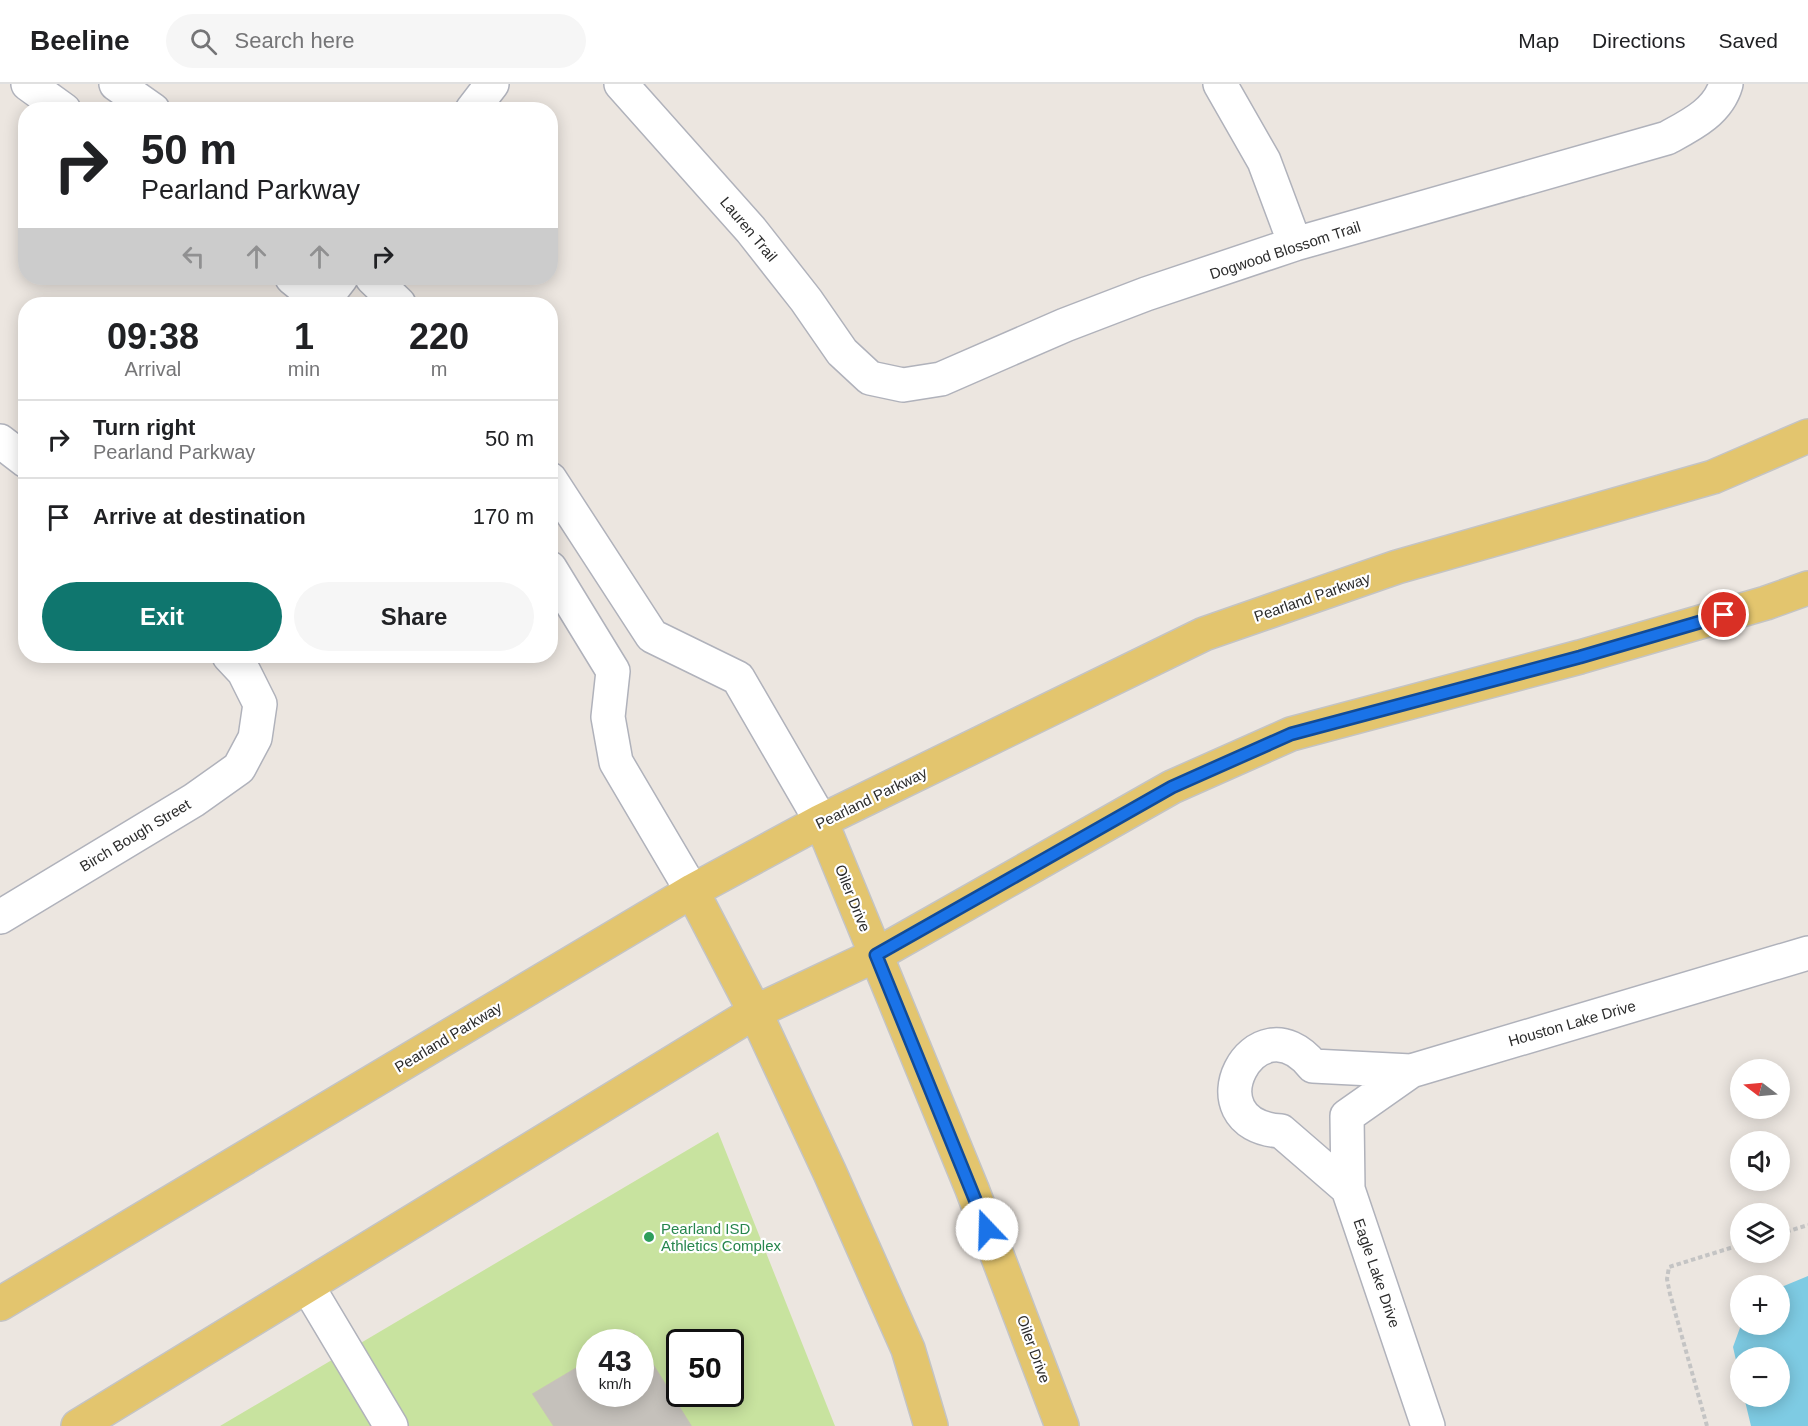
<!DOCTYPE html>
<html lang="en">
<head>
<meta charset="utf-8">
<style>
  body { margin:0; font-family:Arial,sans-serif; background:#f6f6f6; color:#202124; height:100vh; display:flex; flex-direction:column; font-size:22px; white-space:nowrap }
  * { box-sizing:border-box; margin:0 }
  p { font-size:20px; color:#757577 }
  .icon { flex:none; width:33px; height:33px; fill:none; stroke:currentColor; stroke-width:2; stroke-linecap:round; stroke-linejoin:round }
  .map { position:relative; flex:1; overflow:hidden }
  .details { position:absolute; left:18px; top:213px; width:540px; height:366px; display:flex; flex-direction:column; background:#fff; border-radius:24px; box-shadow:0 3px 15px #0003 }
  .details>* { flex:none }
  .guide { position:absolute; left:18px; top:18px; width:540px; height:183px; border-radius:24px; box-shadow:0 3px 15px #0003; background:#fff; color:#202124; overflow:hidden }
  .needle { width:39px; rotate:286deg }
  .controls { position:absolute; left:1730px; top:975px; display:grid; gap:12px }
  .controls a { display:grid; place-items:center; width:60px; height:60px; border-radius:50%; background:#fff; box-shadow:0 3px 15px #0003; font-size:30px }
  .speed { position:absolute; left:576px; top:1245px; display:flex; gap:12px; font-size:30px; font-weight:700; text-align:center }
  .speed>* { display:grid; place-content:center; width:78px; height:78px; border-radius:50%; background:#fff; box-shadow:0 3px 15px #0003; line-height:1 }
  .speed small { font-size:15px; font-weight:400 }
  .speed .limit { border:3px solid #111; border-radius:9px; background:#fff; color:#111 }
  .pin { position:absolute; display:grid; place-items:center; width:51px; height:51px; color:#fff; margin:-26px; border:3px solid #fff; border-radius:50%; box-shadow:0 2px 6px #0007 }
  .me { position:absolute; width:66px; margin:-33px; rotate:339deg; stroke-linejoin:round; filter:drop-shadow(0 0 4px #0008) }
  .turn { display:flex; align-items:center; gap:21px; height:126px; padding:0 24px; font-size:27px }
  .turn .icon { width:78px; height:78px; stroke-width:2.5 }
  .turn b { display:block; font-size:42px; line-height:51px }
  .lanes { display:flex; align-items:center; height:57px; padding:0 24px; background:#0003; justify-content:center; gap:30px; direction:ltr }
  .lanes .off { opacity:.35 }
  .eta { display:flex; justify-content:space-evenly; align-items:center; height:102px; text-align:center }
  .eta b { font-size:36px; font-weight:700; line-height:42px }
  .cta { display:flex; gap:12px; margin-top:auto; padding:12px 24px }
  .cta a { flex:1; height:69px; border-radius:36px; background:#0f766e; color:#fff; font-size:24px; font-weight:700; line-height:69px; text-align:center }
  .cta a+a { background:#f6f6f6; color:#202124 }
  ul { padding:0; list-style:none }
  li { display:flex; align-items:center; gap:18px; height:78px; padding:0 24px; border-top:2px solid #e0e0e0 }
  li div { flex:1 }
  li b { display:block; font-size:22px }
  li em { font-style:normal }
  header { display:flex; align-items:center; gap:36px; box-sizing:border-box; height:84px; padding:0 30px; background:#fff; border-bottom:2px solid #e0e0e0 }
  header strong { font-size:28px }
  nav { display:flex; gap:33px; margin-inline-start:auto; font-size:21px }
  .search { width:420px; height:54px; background:#f6f6f6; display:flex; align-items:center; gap:15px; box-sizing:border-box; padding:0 21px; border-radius:33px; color:#757577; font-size:22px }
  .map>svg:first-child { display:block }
  .pitch { fill:#c8e39f; fill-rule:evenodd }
  .water { fill:#7ecbe3 }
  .building { fill:#c5c1bb; stroke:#c7c2b9; stroke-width:1.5 }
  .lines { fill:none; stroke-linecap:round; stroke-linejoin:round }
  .minor-casing { stroke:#b0b2bb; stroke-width:36 }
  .major-casing { stroke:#c4c4c4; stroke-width:36 }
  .path { stroke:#c4c4c4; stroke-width:4; stroke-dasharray:4.5 3; stroke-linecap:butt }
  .minor { stroke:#fff; stroke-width:33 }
  .major { stroke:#e3c56e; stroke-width:33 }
  .route-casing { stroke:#114b97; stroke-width:15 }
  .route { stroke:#1a73e8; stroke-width:10 }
  .leisure-dot { fill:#2e9e5b; stroke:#fff; stroke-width:2 }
  .labels { text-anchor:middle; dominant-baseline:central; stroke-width:4.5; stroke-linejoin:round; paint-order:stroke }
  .street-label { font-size:15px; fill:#2c2c2c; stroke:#fff }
  .leisure-label { font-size:15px; fill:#27864d; stroke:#fff; text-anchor:start }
</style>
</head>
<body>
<header>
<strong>Beeline</strong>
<div class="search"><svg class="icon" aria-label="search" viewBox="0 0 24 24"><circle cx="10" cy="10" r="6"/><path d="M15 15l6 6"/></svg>Search here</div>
<nav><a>Map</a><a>Directions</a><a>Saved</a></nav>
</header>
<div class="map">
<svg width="1808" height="1342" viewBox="0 0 1808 1342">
  <rect width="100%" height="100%" fill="#ece6e0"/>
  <path class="pitch" d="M718,1048L835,1342H220ZM590,1258H640V1310H590ZM680,1258H730V1310H680Z"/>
  <path class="water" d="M1808,1192V1342H1751L1744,1313L1779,1312V1274H1740V1294L1733,1263L1741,1241L1779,1240V1204Z"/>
  <path class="building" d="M634,1250L640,1258H619Z
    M640,1260L691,1342H554L533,1310L590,1276V1310H640Z"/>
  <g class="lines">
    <defs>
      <path id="minor" d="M28,0L64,26
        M116,0L153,26
        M621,0L751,146L806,216L842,268L870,294L903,301L941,295L1065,241L1146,210L1295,160L1667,54C1691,41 1718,28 1726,0
        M1220,0L1264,77L1295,160
        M472,26L492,0
        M292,194L324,220
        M372,194L399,220
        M321,220L341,194
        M0,357L26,377
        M550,395L652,552L738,594L821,737
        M550,484L613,587L608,633L616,678L692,807
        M0,833L194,716L239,684L255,654L260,620L244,588L229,572
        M1348,1105L1281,1047C1188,1041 1255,911 1313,982L1411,987
        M308,1203L391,1342
        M1428,1342L1348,1105L1347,1032L1411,987L1808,869"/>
      <path id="major" d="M821,737L972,1105L1062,1342
        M692,807L755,928L830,1089L908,1265L931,1342
        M0,1220L692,807L821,737L1204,550L1397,483L1713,393L1808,352
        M78,1342L755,928L876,871L1172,703L1291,650L1580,573L1766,519L1808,504"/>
    </defs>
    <use href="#minor" class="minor-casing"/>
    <use href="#major" class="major-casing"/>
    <path class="path" d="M1779,1150L1808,1141
      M1707,1342L1670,1210L1667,1195L1669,1183L1740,1161"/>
    <use href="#minor" class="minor"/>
    <use href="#major" class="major"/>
  </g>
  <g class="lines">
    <defs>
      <path id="route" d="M987,1145L876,871L1172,703L1291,650L1580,573L1724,531"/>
    </defs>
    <use href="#route" class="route-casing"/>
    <use href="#route" class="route"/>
  </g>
  <circle class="leisure-dot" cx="649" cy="1153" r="6"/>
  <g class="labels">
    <g class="street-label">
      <text transform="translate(749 145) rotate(50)">Lauren Trail</text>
      <text transform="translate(1285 166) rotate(-18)">Dogwood Blossom Trail</text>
      <text transform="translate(1312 513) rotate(-19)">Pearland Parkway</text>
      <text transform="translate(871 714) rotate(-26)">Pearland Parkway</text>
      <text transform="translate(135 751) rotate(-31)">Birch Bough Street</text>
      <text transform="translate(853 814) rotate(68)">Oiler Drive</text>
      <text transform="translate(1572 939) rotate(-16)">Houston Lake Drive</text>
      <text transform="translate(448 953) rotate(-31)">Pearland Parkway</text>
      <text transform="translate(1377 1189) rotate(71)">Eagle Lake Drive</text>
      <text transform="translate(1034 1265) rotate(70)">Oiler Drive</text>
    </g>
    <g class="leisure-label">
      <text x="661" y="1144">Pearland ISD<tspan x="661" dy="17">Athletics Complex</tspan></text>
    </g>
  </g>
</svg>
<div class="controls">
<a><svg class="needle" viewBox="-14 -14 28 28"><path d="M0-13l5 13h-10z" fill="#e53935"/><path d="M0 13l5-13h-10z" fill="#757577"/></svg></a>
<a><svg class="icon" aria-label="sound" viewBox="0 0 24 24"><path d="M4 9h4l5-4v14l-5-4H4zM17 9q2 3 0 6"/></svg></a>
<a><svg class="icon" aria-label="layers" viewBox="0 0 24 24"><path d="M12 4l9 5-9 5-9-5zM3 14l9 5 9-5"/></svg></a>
<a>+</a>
<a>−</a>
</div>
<div class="speed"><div>43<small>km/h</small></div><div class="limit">50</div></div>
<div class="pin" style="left:1724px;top:531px;background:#d93025"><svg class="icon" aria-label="arrive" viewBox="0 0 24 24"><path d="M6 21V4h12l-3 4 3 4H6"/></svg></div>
<svg class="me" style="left:987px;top:1145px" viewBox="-20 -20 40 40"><circle r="19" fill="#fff"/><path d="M0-13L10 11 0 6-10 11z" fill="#1a73e8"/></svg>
<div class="guide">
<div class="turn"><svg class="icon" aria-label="right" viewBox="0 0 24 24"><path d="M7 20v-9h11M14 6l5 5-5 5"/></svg><div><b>50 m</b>Pearland Parkway</div></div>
<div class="lanes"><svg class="icon off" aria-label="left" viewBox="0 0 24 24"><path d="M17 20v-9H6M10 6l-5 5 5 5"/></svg><svg class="icon off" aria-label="ahead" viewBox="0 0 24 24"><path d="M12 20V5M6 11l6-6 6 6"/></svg><svg class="icon off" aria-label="ahead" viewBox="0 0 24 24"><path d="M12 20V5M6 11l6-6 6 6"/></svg><svg class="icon" aria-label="right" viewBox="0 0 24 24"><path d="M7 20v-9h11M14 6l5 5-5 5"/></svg></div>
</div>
<section class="details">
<div class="eta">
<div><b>09:38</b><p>Arrival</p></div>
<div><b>1</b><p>min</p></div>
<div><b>220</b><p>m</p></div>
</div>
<ul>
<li><svg class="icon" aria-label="right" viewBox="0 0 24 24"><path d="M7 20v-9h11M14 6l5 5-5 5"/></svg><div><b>Turn right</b><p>Pearland Parkway</p></div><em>50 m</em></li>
<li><svg class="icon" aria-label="arrive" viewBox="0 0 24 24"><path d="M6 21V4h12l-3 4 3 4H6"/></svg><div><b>Arrive at destination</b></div><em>170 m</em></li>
</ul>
<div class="cta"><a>Exit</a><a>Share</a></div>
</section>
</div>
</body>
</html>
